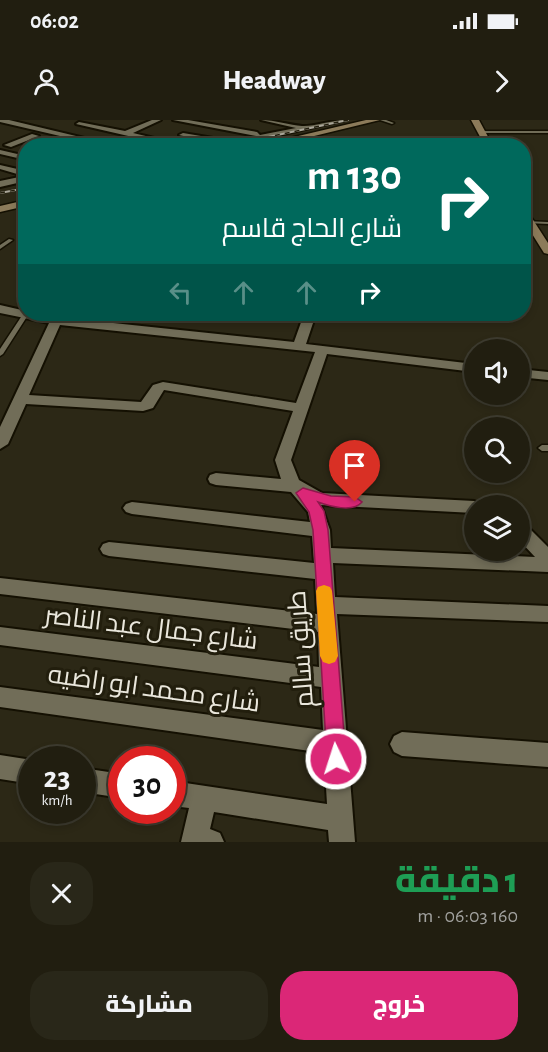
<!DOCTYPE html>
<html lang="ar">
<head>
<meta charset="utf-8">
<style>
  body { margin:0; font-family:"Alegreya Sans",Cairo,sans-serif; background:#292719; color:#f1f3f6; direction:rtl; height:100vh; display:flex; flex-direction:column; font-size:22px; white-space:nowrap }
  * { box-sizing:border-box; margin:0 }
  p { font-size:20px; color:#a2a29f }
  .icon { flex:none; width:33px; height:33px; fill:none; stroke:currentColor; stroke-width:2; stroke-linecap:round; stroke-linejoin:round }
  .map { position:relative; height:722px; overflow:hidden; direction:ltr }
  .details { display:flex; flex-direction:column; background:#211e10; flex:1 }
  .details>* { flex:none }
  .top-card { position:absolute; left:18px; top:18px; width:513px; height:183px; border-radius:24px; box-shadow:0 3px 9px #0003,0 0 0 2px #3e3c30; direction:rtl; background:#00695c; color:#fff; overflow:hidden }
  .fabs { position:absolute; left:464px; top:219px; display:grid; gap:12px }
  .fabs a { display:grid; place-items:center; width:66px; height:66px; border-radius:50%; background:#211e10; box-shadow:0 3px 9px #0003,0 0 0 2px #3e3c30; font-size:30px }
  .speed { position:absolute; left:18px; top:626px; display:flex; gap:12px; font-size:30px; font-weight:700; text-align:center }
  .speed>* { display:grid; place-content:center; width:78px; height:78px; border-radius:50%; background:#211e10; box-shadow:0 3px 9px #0003,0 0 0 2px #3e3c30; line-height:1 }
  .speed small { font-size:15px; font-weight:400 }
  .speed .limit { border:9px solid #d22; background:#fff; color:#111 }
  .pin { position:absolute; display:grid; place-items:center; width:51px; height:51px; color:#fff; margin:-62px -26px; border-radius:50% 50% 50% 0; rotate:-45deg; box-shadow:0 0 6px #0007 }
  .pin .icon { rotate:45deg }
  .me { position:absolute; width:66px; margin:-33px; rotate:356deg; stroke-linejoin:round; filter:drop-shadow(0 0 4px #0008) }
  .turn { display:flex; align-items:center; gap:21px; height:126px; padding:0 30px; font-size:27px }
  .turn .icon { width:78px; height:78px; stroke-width:2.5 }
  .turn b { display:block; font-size:42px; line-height:51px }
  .lanes { display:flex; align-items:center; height:57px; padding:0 30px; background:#0003; justify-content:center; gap:30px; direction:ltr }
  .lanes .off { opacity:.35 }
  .round { display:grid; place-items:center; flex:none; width:63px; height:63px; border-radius:24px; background:#292719 }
  .overview { display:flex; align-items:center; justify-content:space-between; height:102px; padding:0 30px }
  h1 { font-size:36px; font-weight:800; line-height:45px; color:#1e9e55 }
  .action { display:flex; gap:12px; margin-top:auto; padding:12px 30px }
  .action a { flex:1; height:69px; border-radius:24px; background:#db2777; color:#fff; font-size:24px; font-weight:800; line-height:69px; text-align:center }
  .action a+a { background:#292719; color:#f1f3f6 }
  .status { display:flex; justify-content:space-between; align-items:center; height:42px; padding:0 30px; background:#211e10; direction:ltr }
  .status svg { height:16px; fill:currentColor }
  header { display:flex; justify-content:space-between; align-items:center; height:78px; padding:0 30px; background:#211e10; font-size:27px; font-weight:800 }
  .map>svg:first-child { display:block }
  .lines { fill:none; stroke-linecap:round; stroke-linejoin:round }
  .lane-casing { stroke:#141002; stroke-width:3 }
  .street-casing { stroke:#141002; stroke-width:4 }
  .secondary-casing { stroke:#141002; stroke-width:3 }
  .lane { fill:#716d58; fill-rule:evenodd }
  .street { fill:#716d58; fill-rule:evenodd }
  .secondary { fill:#8c7b5a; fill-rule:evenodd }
  .rail-casing { stroke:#aba79a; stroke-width:2 }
  .rail { stroke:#221e0d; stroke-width:1.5; stroke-dasharray:5; stroke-linecap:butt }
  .route { fill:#db2777; stroke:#8e194d; stroke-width:1.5 }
  .slow { fill:#f59e0b }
  .labels { text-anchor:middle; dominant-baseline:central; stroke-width:6; stroke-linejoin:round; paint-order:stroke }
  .near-street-label { font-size:26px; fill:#eae7dc; stroke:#221e0d }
</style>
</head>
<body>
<div class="status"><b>06:02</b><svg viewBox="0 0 49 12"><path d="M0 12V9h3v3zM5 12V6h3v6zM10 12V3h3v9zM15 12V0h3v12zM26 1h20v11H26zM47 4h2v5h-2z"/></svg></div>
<header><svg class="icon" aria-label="forward" viewBox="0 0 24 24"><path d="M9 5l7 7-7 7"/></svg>Headway<svg class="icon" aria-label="person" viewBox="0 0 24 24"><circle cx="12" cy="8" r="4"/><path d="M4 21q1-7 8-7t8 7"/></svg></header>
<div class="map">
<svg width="548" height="722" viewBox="0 0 548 722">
  <rect width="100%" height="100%" fill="#2c2816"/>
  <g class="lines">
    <defs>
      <path id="lane" d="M380,0H386L394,3L392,4Z
        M481,11H548V13H482Z
        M525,101L548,102V104L527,103H525Z
        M9,119L13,120L0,129V125Z
        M25,193L28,195L3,234L0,236V229L23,194Z
        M548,325V331H542L538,328L542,325Z"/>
      <path id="street" d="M0,0H9L118,26H103L0,2Z
        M152,0H161L133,13L188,26H172L76,4L79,2L125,11Z
        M173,0H188L257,12L260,15L296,8L261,0C275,0 290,5 302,6C311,7 333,0 345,0L231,26H215L219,24L179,15L183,13L231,21L256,16Z
        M32,14L39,16L11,27L4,25Z
        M56,19L59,23L40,26V24Z
        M0,30L26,36V40L0,34Z
        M0,45L26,51V61L0,67V61L24,56L0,49Z
        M0,185L26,191V194L56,197L294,222L304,194H316L306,224L474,244V252L327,234L291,340L299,360L322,373L474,381L482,386H474V393L321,385L330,410L331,428L535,437L519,420V402L525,404L548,427V452L333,443L335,477L548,486V502L337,494L355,722H329L328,710L214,692L210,709L220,713L224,722H181L189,688L172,686V661L327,684L324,633L0,587V567L323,610L321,567L0,525V507L319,547L318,512L0,474V458L317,494L315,459L109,436L103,434L100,429L103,424L109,422L314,443L312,416L132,394L126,392L123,388L126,384L132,382L310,402L308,392L291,372L216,365L210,363L208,359L210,355L216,353L281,359L275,340L293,291L164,270L153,288L143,291L26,284L8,324L0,329V307L49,203L0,193ZM60,205L315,232L296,283L163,262L153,265L141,282L29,275Z
        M519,249L548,252V260L519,257Z
        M402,612L548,623V647L402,636L394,632L390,624L394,616Z
        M0,635L32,640V664L0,659Z
        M82,648L122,654V678L82,672Z"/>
      <path id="secondary" d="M366,0H380L273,26H256Z
        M471,0H479L493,26H485Z
        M26,80V86L0,92V86Z
        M524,91L528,92L548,123V134L544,133L524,101Z"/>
    </defs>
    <use href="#lane" class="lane-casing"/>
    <use href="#street" class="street-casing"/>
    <use href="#secondary" class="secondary-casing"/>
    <use href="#lane" class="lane"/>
    <use href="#street" class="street"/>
    <use href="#secondary" class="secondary"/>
    <defs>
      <path id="rail" d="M226,26L348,0
        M0,73L26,68"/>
    </defs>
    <use href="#rail" class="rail-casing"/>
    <use href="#rail" class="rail"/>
  </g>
  <path class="route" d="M303,368L331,376L355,377L362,382C353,393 329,386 318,382L324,391L328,410L346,639L343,646L336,649L329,646L327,639L313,410L309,392L296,373Z"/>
  <path class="slow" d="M324,465L330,467L332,471L338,536L335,542L329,544L323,542L320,536L316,471L318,467Z"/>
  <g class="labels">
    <g class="near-street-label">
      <text transform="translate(151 508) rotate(7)">شارع جمال عبد الناصر</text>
      <text transform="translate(301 529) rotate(-94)">طريق سالم</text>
      <text transform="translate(154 569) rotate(8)">شارع محمد ابو راضيه</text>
    </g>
  </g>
</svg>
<div class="fabs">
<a><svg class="icon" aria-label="sound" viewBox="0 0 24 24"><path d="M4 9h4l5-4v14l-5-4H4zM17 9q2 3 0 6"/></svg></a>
<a><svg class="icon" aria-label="search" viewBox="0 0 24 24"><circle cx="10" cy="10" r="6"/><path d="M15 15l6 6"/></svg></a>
<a><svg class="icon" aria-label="layers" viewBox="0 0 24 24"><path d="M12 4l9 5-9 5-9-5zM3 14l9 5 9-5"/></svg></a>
</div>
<div class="speed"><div>23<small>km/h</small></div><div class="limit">30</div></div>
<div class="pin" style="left:355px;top:382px;background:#d93025"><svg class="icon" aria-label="arrive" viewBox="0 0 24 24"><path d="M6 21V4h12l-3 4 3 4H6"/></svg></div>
<svg class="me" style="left:336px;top:639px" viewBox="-20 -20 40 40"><circle r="17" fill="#db2777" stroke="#fff" stroke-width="3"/><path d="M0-11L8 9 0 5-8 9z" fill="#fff"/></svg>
<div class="top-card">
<div class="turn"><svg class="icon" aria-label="right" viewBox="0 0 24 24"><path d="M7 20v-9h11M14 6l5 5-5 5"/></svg><div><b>130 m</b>شارع الحاج قاسم</div></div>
<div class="lanes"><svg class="icon off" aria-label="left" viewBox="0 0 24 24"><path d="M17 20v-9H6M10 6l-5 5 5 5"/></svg><svg class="icon off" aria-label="ahead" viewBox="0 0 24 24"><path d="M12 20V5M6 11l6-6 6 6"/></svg><svg class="icon off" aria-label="ahead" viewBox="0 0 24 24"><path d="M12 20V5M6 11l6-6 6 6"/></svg><svg class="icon" aria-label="right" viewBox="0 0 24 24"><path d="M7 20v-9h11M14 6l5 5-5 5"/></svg></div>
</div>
</div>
<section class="details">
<div class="overview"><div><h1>1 دقيقة</h1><p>160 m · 06:03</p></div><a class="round"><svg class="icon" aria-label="close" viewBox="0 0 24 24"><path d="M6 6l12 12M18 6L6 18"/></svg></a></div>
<div class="action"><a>خروج</a><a>مشاركة</a></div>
</section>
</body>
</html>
